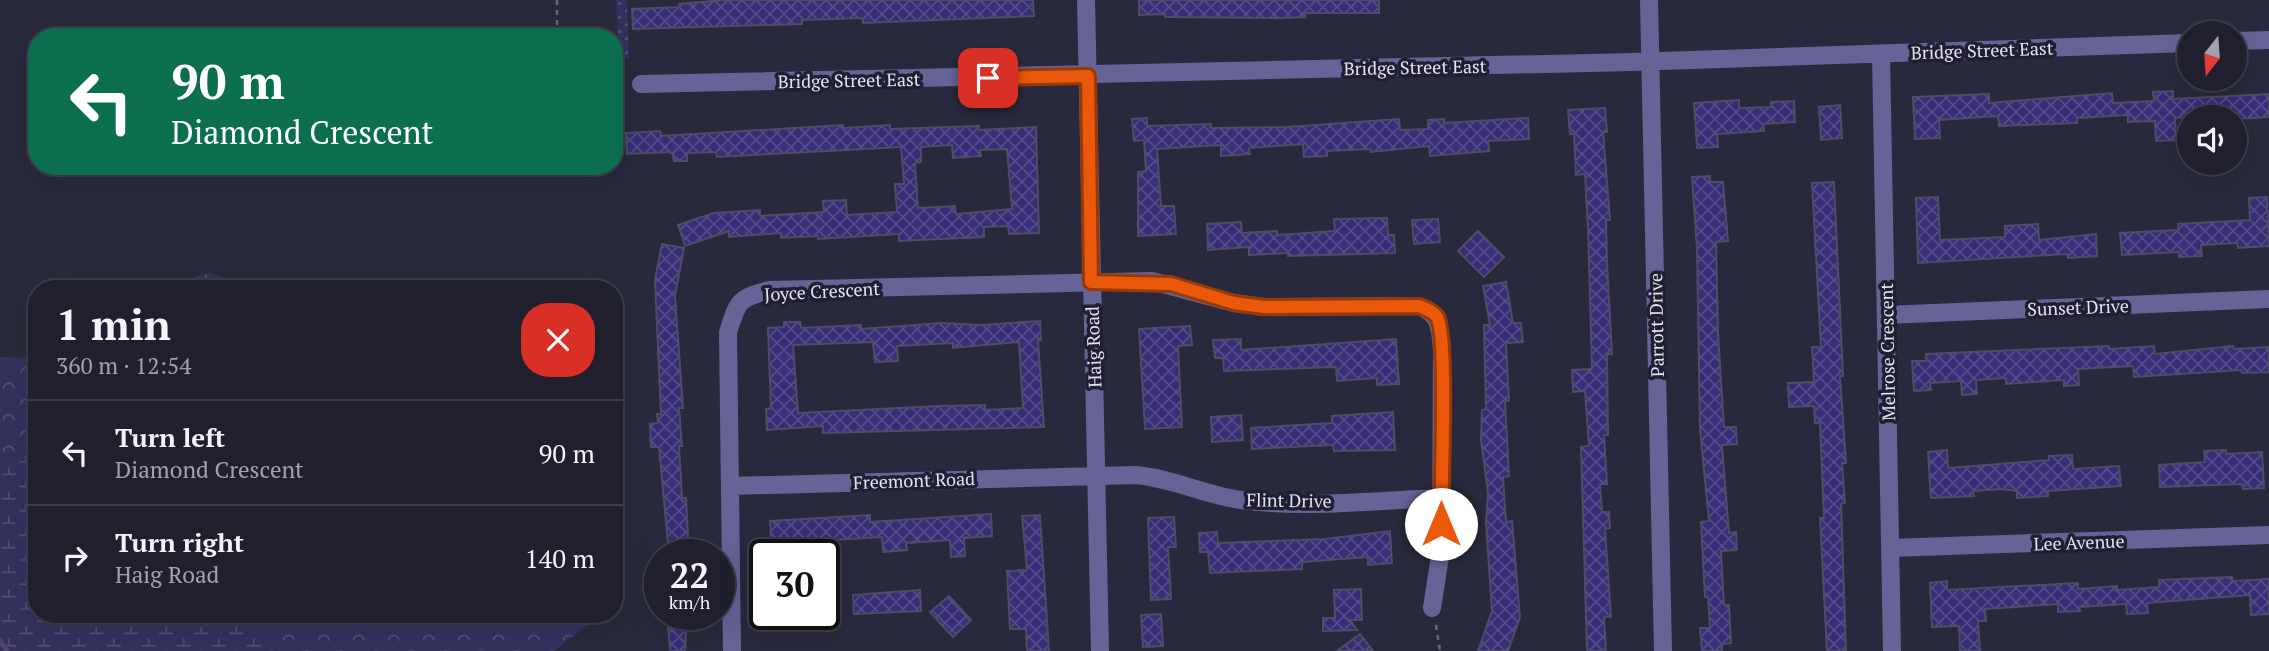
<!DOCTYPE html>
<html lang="en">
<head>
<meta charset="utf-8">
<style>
  body { margin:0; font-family:"PT Serif",serif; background:#2c2c3a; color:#f1f3f6; height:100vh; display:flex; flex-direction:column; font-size:26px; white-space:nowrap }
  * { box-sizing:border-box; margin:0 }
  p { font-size:23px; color:#a1a2aa }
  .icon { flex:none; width:38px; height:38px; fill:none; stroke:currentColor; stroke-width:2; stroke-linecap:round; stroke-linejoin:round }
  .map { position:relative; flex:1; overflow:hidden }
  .details { position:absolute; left:28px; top:280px; width:595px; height:343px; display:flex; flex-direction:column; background:#1f1f2e; border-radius:28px; box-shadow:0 7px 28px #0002,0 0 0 2px #3c3d4a }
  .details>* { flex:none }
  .top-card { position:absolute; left:28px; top:28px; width:595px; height:147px; border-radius:28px; box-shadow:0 7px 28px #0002,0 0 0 2px #3c3d4a; background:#0b6e4f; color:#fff; overflow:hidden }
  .needle { width:46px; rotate:197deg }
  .tools { position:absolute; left:2177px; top:21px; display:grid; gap:14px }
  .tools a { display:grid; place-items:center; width:70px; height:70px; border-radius:50%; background:#1f1f2e; box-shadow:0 7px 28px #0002,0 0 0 2px #3c3d4a; font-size:35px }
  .speed { position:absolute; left:644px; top:539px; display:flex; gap:14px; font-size:35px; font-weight:700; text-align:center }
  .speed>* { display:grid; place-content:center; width:91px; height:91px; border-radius:50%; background:#1f1f2e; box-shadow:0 7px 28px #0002,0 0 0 2px #3c3d4a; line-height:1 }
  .speed small { font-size:18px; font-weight:400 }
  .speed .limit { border:4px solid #111; border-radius:10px; background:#fff; color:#111 }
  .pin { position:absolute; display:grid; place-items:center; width:60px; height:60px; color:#fff; margin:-30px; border-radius:14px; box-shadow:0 4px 10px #0006 }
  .me { position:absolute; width:77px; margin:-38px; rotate:0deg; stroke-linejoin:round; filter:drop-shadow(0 0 5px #0008) }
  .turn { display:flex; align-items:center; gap:24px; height:147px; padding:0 28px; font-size:32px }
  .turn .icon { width:91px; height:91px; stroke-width:2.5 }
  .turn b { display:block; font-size:49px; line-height:60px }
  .round { display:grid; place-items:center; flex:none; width:74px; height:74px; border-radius:28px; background:#2c2c3a }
  .headline { display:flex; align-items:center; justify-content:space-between; height:119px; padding:0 28px }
  h1 { font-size:42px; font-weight:600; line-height:52px }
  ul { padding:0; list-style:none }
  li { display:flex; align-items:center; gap:21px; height:105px; padding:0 28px; border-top:2px solid #3c3d4a }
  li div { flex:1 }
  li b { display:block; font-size:26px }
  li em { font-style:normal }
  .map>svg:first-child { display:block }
  .forest { fill:url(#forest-crowns) }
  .wetland { fill:url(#wetland-marsh) }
  .park { fill:url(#park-dots) }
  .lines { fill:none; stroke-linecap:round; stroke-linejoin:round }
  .stream { stroke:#504670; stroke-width:5 }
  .building { fill:url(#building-cross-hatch); stroke:#4d4d63; stroke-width:2; fill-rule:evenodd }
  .path { stroke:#676779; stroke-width:2.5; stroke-dasharray:5 5; stroke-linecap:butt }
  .minor { stroke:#666497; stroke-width:18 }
  .route-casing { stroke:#983908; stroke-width:18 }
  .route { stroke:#ea580c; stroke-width:12 }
  .labels { text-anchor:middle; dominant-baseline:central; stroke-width:7; stroke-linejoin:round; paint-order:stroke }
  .street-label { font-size:18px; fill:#e2e2f0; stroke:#201f32 }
</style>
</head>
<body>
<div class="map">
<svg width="2269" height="651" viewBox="0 0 2269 651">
  <defs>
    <pattern id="forest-crowns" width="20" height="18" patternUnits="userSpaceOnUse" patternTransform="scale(1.75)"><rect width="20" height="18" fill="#35315e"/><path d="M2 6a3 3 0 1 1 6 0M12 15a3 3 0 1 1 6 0" fill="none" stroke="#524f75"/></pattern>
    <pattern id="wetland-marsh" width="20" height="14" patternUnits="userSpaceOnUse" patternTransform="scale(1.75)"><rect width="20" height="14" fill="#35315e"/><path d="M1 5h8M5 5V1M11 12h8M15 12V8" fill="none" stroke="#524f75"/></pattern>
    <pattern id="park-dots" width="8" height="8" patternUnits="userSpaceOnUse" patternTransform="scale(1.75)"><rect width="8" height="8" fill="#35315e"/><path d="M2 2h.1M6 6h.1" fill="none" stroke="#524f75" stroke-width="1.8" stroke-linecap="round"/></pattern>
    <pattern id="building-cross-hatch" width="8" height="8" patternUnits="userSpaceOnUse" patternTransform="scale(1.75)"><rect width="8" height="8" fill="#382d76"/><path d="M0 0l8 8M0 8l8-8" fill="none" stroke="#544b8a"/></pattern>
  </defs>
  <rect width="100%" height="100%" fill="#29293d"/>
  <path class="forest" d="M209,273L257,289H160Z
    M0,357L37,358V614H602L554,651H0Z"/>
  <path class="wetland" d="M37,452V614H252L263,651H0V454Z"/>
  <path class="park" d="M616,0H627L629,58H618Z"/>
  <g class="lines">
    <path class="stream" d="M0,641L7,651"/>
  </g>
  <path class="building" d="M724,0H1033L1034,16L863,23V18L802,20V24L633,29L632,9L680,7L679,4Z
    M1139,0H1379V13H1304L1305,17L1284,18L1165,17V14L1139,15Z
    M2173,91V99L2269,94V117L2235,119L2231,114L2175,118L2176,140L2156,141L2155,121L2128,122V115L2077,118V123L1999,126L1998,116L1939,120L1940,138L1915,139L1913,97L1989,94V103L2112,93L2113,103L2154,101L2153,92Z
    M1739,100V108L1771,107V102L1794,101L1795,122L1763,124L1764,131L1717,134L1718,147L1697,148L1694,103Z
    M1840,105L1842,138L1821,140L1819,107Z
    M1605,108L1607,132H1603L1610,220H1606L1607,263L1612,354H1607L1608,435H1604L1607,484H1600L1602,512H1609L1610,528L1605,529L1611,617H1604L1606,651H1587L1581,447L1589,446L1585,391L1573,392L1572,370L1592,369L1588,228L1585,174L1576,175L1574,134H1570L1568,110Z
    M1147,118V126L1211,124V128L1287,127L1399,119L1400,130L1428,129V120L1444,119V123L1528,118L1529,139L1488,141L1489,151L1430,156L1429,146L1371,152V149L1327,151V156L1304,157L1303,144L1249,148L1250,154L1221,156V145L1157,149L1161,206H1174L1176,234L1138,236V172L1146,171L1144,140L1134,141L1132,119Z
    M843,125V128L890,125V129L979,126V130L1036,127L1039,233L1009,234L1008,226L984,227V237L899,241V234L818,239V236L781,238V233L729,237V231L685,246L678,225L714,213L760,210V216L824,212L823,201L846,200L847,215L897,212L895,184H904L901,147L717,157L716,152L687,153V161H674L673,154L669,152L627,154L626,133L660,131L661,136ZM952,145L953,158L981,156L980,150L1007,149L1012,209L956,214L955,206L918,208L915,163L921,162V147Z
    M1710,176V182H1723L1728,241L1716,242L1718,334L1724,427H1736L1737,444L1722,445L1729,533L1736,532L1737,550L1721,551L1724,605H1729L1731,643L1722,644V651H1702L1700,628H1710L1708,597H1705L1701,522L1709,521L1700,429L1697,249L1692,177Z
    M1834,182L1843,376H1840L1846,463H1842L1845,503L1841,504L1846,651H1827L1820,518H1824L1820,423H1815L1814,406L1789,407L1788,383L1814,382L1812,347H1821L1812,183Z
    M1938,197L1940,240L2005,237V226L2038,224L2039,240L2096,234L2097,256L2068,258L2067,254L1918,263L1916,198Z
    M2267,197L2269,246L2238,248L2237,243L2201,245L2202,256L2179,257V252L2122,255L2120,233L2178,230V224L2250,220L2249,198Z
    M1387,218L1388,235H1394L1395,253L1288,256V253L1249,255V247L1208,250L1207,224L1241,222L1242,233L1277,231V235L1335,231L1334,219Z
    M1438,219L1440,242L1414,244L1412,220Z
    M1478,231L1504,257L1484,277L1458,251Z
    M662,244L684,248L675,296L683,408H679L682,446H679L682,498H686L689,555H669L659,447H651L650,424L658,423L657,414H661L655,280Z
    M1506,282L1513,323H1521L1523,342L1506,343L1509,401H1505L1509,476L1503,477L1506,522L1512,521L1520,617L1508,651H1478L1492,611L1486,523L1488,493L1481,440L1482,410L1486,409L1484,325H1490L1483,286Z
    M1040,321L1041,340H1038L1044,427L823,433V426L767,430L766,409L771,408L768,328L784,327V322H800L801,328L861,325V329L942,323L981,325ZM873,342L875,362L898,361L897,346L953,343V348L1019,342L1023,408L985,410V405L941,406L798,413L793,345Z
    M1190,326L1192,345L1178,346L1182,427L1145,429L1139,329Z
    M1241,339V350L1396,339L1399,384L1377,385V378L1337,381L1336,367L1224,371L1223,358H1215L1213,340Z
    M2109,346V349L2154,346L2155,354L2233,346L2234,349L2269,347V372L2242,373L2241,370L2134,377L2133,366L2078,369L2079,385L2064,386V380L2006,384V378L1976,380L1977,394L1962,395L1961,381L1930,383L1931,390L1914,391L1912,361H1926V354Z
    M1393,412L1395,450L1334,451L1333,445L1252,449L1251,428L1332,423V416Z
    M1241,415L1243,440L1212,442L1211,417Z
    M1947,450L1948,468L2049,460V456L2072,455L2073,469L2119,466L2121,486L2048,491V496L2017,498V491L2002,489L1973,491L1974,496L1931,498L1928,452Z
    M2226,450V454L2262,452L2264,488L2243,489L2242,484L2160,487L2159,465L2205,462L2204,451Z
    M991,514L992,536L964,538L965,556L951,557L950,540L906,543L907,550L883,552L882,537L834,540L835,554L817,555L816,540L791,542V555H772L770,521L870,515V522Z
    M1040,515L1049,651H1027L1026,629H1010L1007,571L1027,570L1022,516Z
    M1174,517L1176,547H1168L1171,599L1151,600L1148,518Z
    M1390,531L1392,563L1368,565V557L1302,562V569L1210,573L1208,552H1200L1199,533L1217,532L1218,543L1325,539Z
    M2232,577L2233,581L2269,579V614L2251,615L2250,595L2147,603L2148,613L2127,614L2126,604L2079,607L2080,611L2058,612V604L1985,609L1986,621H1978L1980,651H1960L1959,626L1932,627L1930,583L1947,581V590L2078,583V589L2117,586V590L2159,587V580Z
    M1361,589L1362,620H1350L1357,630L1323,631V618H1335L1334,590Z
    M920,590L921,611L854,614L853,595Z
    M949,596L971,620L953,637L930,612Z
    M836,606L837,628L775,630V614H824V607Z
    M667,614H687L685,651H670Z
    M1161,614L1163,646L1143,647L1141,615Z
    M1360,634L1373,651H1337Z"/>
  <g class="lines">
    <path class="path" d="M557,0V37
      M1436,625L1440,651"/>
    <path class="minor" d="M1086,0L1100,651
      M1649,0L1663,651
      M2235,41L2269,40
      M1881,54L1892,651
      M641,84L1632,62L2189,43
      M1886,315L2269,299
      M731,486L1135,475C1172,478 1205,495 1241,500C1304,509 1377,500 1441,498
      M1890,548L2269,535
      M732,651L728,332C738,301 738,298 770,290L1152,281L1234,303L1264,307L1419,306C1441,315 1440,329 1442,350L1441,550L1432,608"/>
  </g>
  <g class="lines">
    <defs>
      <path id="route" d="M988,78L1088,76L1091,282L1171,284L1234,303L1264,307L1419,306C1426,309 1433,311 1437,317C1448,334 1441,493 1441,524"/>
    </defs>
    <use href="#route" class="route-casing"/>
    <use href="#route" class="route"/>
  </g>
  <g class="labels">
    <g class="street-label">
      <text transform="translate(1982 50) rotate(-2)">Bridge Street East</text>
      <text transform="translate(1415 67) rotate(-1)">Bridge Street East</text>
      <text transform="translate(849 80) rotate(-1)">Bridge Street East</text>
      <text transform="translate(822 291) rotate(-3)">Joyce Crescent</text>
      <text transform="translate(2078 307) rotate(-2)">Sunset Drive</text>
      <text transform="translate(1656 325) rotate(-91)">Parrott Drive</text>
      <text transform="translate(1093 347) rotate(-92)">Haig Road</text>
      <text transform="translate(1887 352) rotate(-91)">Melrose Crescent</text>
      <text transform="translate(914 480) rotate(-2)">Freemont Road</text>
      <text transform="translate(1289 500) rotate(1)">Flint Drive</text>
      <text transform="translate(2079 542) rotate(-2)">Lee Avenue</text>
    </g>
  </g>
</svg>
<div class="tools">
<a><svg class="needle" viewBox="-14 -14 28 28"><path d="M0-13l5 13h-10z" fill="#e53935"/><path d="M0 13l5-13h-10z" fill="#a1a2aa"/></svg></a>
<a><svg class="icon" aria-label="sound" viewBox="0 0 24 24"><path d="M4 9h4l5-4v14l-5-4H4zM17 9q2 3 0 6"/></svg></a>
</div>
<div class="speed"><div>22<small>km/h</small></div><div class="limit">30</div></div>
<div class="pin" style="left:988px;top:78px;background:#d93025"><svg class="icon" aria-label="arrive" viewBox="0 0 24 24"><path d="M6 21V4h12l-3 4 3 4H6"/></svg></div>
<svg class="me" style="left:1441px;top:524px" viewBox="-20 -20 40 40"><circle r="19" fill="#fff"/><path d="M0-13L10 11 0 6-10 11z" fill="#ea580c"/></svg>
<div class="top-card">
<div class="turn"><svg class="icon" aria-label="left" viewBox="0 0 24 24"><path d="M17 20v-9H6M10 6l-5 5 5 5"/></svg><div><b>90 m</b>Diamond Crescent</div></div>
</div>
<section class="details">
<div class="headline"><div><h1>1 min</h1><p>360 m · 12:54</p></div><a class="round" style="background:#d93025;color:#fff"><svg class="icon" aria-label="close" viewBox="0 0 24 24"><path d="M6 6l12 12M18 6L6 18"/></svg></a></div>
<ul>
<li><svg class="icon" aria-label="left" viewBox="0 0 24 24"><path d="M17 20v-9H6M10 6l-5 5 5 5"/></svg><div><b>Turn left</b><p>Diamond Crescent</p></div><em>90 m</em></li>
<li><svg class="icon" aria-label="right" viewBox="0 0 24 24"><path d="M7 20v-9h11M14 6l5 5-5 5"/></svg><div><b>Turn right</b><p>Haig Road</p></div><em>140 m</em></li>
</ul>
</section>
</div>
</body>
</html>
